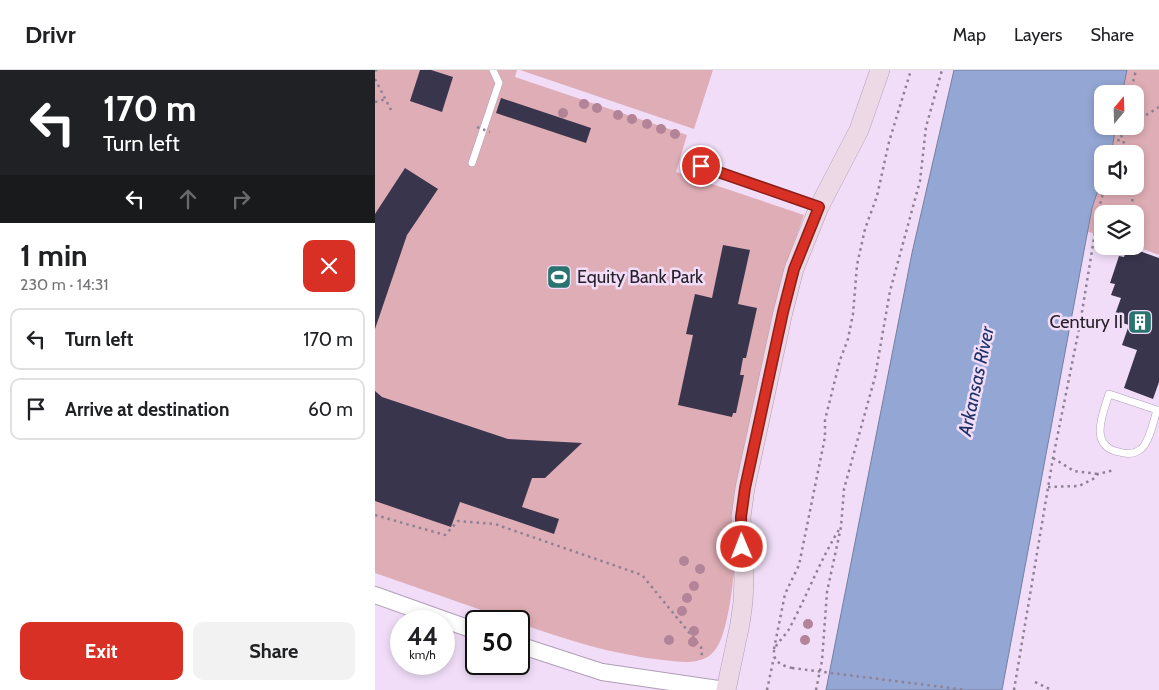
<!DOCTYPE html>
<html lang="en">
<head>
<meta charset="utf-8">
<style>
  body { margin:0; font-family:Cabin,sans-serif; background:#f2f2f2; color:#202124; height:100vh; display:flex; flex-direction:column; font-size:19px; white-space:nowrap }
  * { box-sizing:border-box; margin:0 }
  p { font-size:16px; color:#757577 }
  .icon { flex:none; width:28px; height:28px; fill:none; stroke:currentColor; stroke-width:2; stroke-linecap:round; stroke-linejoin:round }
  .map { position:relative; flex:1; overflow:hidden }
  .panel { display:flex; flex-direction:column; background:#fff; width:375px }
  .panel>* { flex:none }
  .top-card { background:#202124; color:#fff; overflow:hidden }
  .needle { width:32px; rotate:19deg }
  .buttons { position:absolute; left:719px; top:15px; display:grid; gap:10px }
  .buttons a { display:grid; place-items:center; width:50px; height:50px; border-radius:10px; background:#fff; box-shadow:0 2px 8px #0003; font-size:25px }
  .speed { position:absolute; left:15px; top:540px; display:flex; gap:10px; font-size:25px; font-weight:700; text-align:center }
  .speed>* { display:grid; place-content:center; width:65px; height:65px; border-radius:50%; background:#fff; box-shadow:0 2px 8px #0003; line-height:1 }
  .speed small { font-size:12px; font-weight:400 }
  .speed .limit { border:2px solid #111; border-radius:8px; background:#fff; color:#111 }
  .pin { position:absolute; display:grid; place-items:center; width:42px; height:42px; color:#fff; margin:-21px; border:2px solid #fff; border-radius:50%; box-shadow:0 1px 5px #0007 }
  .me { position:absolute; width:55px; margin:-28px; rotate:359deg; stroke-linejoin:round; filter:drop-shadow(0 0 4px #0008) }
  .turn { display:flex; align-items:center; gap:18px; height:105px; padding:0 20px; font-size:22px }
  .turn .icon { width:65px; height:65px; stroke-width:2.5 }
  .turn b { display:block; font-size:35px; line-height:42px }
  .lanes { display:flex; align-items:center; height:48px; padding:0 20px; background:#0003; justify-content:center; gap:25px; direction:ltr }
  .lanes .off { opacity:.35 }
  .round { display:grid; place-items:center; flex:none; width:52px; height:52px; border-radius:10px; background:#f2f2f2 }
  .summary { display:flex; align-items:center; justify-content:space-between; height:85px; padding:0 20px }
  h1 { font-size:30px; font-weight:700; line-height:38px }
  .cta { display:flex; gap:10px; margin-top:auto; padding:10px 20px }
  .cta a { flex:1; height:58px; border-radius:10px; background:#d93025; color:#fff; font-size:20px; font-weight:700; line-height:58px; text-align:center }
  .cta a+a { background:#f2f2f2; color:#202124 }
  ul { padding:0; list-style:none }
  li { display:flex; align-items:center; gap:15px; height:62px; margin:0 10px 8px; padding:0 10px; border:2px solid #e0e0e0; border-radius:10px }
  li div { flex:1 }
  li b { display:block; font-size:19px }
  li em { font-style:normal }
  header { display:flex; align-items:center; gap:30px; box-sizing:border-box; height:70px; padding:0 25px; background:#fff; border-bottom:1px solid #e0e0e0 }
  header strong { font-size:24px }
  nav { display:flex; gap:28px; margin-inline-start:auto; font-size:18px }
  main { display:flex; flex:1; min-height:0 }
  .map>svg:first-child { display:block }
  .green { fill:#dfadb5 }
  .water { fill:#94a7d4; stroke:#737ea1 }
  .building { fill:#39354d }
  .lines { fill:none; stroke-linecap:round; stroke-linejoin:round }
  .service-casing { stroke:#b09eb7; stroke-width:8 }
  .tertiary-casing { stroke:#b09eb7; stroke-width:18 }
  .secondary-casing { stroke:#b09eb7; stroke-width:20 }
  .path { stroke:#8f8194; stroke-width:2.5; stroke-dasharray:2.5 4; stroke-linecap:butt }
  .service { stroke:#fff; stroke-width:7 }
  .tertiary { stroke:#fff; stroke-width:16 }
  .secondary { stroke:#edd8e5; stroke-width:19 }
  .path-bridge { stroke:#8f8194; stroke-width:2.5; stroke-dasharray:2.5 4; stroke-linecap:butt }
  .tree { fill:#b38398 }
  .route-casing { stroke:#8d1f18; stroke-width:12 }
  .route { stroke:#d93025; stroke-width:9 }
  .labels { text-anchor:middle; dominant-baseline:central; stroke-width:5; stroke-linejoin:round; paint-order:stroke }
  .poi-label { font-size:18px; fill:#272029; stroke:#f1ddf8; text-anchor:start }
  .water-label { font-size:19px; font-style:italic; fill:#1f3268; stroke:#f1ddf8 }
</style>
</head>
<body>
<header>
<strong>Drivr</strong>
<nav><a>Map</a><a>Layers</a><a>Share</a></nav>
</header>
<main>
<section class="panel">
<div class="top-card">
<div class="turn"><svg class="icon" aria-label="left" viewBox="0 0 24 24"><path d="M17 20v-9H6M10 6l-5 5 5 5"/></svg><div><b>170 m</b>Turn left</div></div>
<div class="lanes"><svg class="icon" aria-label="left" viewBox="0 0 24 24"><path d="M17 20v-9H6M10 6l-5 5 5 5"/></svg><svg class="icon off" aria-label="ahead" viewBox="0 0 24 24"><path d="M12 20V5M6 11l6-6 6 6"/></svg><svg class="icon off" aria-label="right" viewBox="0 0 24 24"><path d="M7 20v-9h11M14 6l5 5-5 5"/></svg></div>
</div>
<div class="summary"><div><h1>1 min</h1><p>230 m · 14:31</p></div><a class="round" style="background:#d93025;color:#fff"><svg class="icon" aria-label="close" viewBox="0 0 24 24"><path d="M6 6l12 12M18 6L6 18"/></svg></a></div>
<ul>
<li><svg class="icon" aria-label="left" viewBox="0 0 24 24"><path d="M17 20v-9H6M10 6l-5 5 5 5"/></svg><div><b>Turn left</b></div><em>170 m</em></li>
<li><svg class="icon" aria-label="arrive" viewBox="0 0 24 24"><path d="M6 21V4h12l-3 4 3 4H6"/></svg><div><b>Arrive at destination</b></div><em>60 m</em></li>
</ul>
<div class="cta"><a>Exit</a><a>Share</a></div>
</section>
<div class="map">
<svg width="784" height="620" viewBox="0 0 784 620">
  <rect width="100%" height="100%" fill="#f1ddf8"/>
  <path class="green" d="M0,0H142L140,7L312,65L301,102L429,145L408,204L398,253L360,488C359,508 353,565 340,580C337,584 331,589 325,590C313,594 299,591 287,590C237,584 191,570 144,553V551H138L0,503Z
    M145,0H338L319,59Z
    M752,0H784V185L760,176V144H728L727,165L713,162L717,138L727,108L728,116H760V84H736L741,56H760V24H747Z"/>
  <path class="water" d="M579,0H752L747,24H728V56H741L736,84H728L727,108L717,138L627,620H451L537,183Z"/>
  <path class="building" d="M45,0H56L78,7L67,42L35,31Z
    M126,28L216,58L211,73L121,43Z
    M30,98L63,119L32,165L0,259V144Z
    M348,175L375,180L363,234L382,238L371,288H368L365,305H369L361,343H358L357,347L303,335L318,265L311,264L320,224L337,228Z
    M753,177L784,188V312L778,329L749,318L762,280L747,275L754,255L738,250L746,228L736,225L740,214L735,213L744,186L749,187Z
    M0,321L7,327L133,369L207,373L170,408H157L147,437L184,449L179,464L85,432L76,457L0,431Z"/>
  <g class="lines">
    <defs>
      <path id="service" d="M97,93L124,13L118,0
        M326,96L443,137
        M782,340C779,350 774,373 766,379C760,384 751,384 744,382C713,376 728,343 734,324L782,340L784,341"/>
      <path id="tertiary" d="M0,525L101,561
        M144,575L227,602L350,620"/>
      <path id="secondary" d="M351,620L365,554L368,532L369,509L366,447L370,418L408,242L419,199L444,137L484,60L505,0"/>
    </defs>
    <use href="#service" class="service-casing"/>
    <use href="#tertiary" class="tertiary-casing"/>
    <use href="#secondary" class="secondary-casing"/>
    <path class="path" d="M0,1L2,0
      M0,9L16,40
      M755,24L761,0
      M0,32L11,29
      M760,52L784,37
      M746,61L753,56
      M746,65L753,84
      M740,84L747,56
      M757,116L758,144
      M678,388L699,401L723,404
      M673,417L704,416L718,409L723,404L739,400
      M0,445L70,465L83,451L120,454L267,505L326,577L327,586
      M399,579L410,524L424,495L450,367V350L465,290L473,269L478,244L482,195L490,159L502,126L514,72L536,0
      M417,598C410,596 401,594 399,585C397,576 410,567 414,559C432,526 445,490 465,458
      M660,612L677,620
      M392,620L399,587
      M441,620L447,591L452,522L466,457L469,419L500,307L515,221L545,111L551,57L567,0
      M639,620L678,388L705,254L724,138L730,116"/>
    <use href="#service" class="service"/>
    <use href="#tertiary" class="tertiary"/>
    <use href="#secondary" class="secondary"/>
    <path class="path-bridge" d="M102,57L115,62
      M417,598L591,620"/>
  </g>
  <g class="tree">
    <circle cx="209" cy="34" r="5"/>
    <circle cx="222" cy="38" r="5"/>
    <circle cx="188" cy="43" r="5"/>
    <circle cx="243" cy="45" r="5"/>
    <circle cx="257" cy="49" r="5"/>
    <circle cx="272" cy="54" r="5"/>
    <circle cx="286" cy="59" r="5"/>
    <circle cx="300" cy="64" r="5"/>
    <circle cx="309" cy="491" r="5"/>
    <circle cx="325" cy="499" r="5"/>
    <circle cx="319" cy="516" r="5"/>
    <circle cx="312" cy="528" r="5"/>
    <circle cx="307" cy="541" r="5"/>
    <circle cx="433" cy="554" r="5"/>
    <circle cx="319" cy="561" r="5"/>
    <circle cx="294" cy="570" r="5"/>
    <circle cx="430" cy="570" r="5"/>
    <circle cx="318" cy="572" r="5"/>
  </g>
  <g class="lines">
    <defs>
      <path id="route" d="M326,96L444,137L419,199L408,242L370,418L366,447L367,477"/>
    </defs>
    <use href="#route" class="route-casing"/>
    <use href="#route" class="route"/>
  </g>
  <defs>
    <symbol id="stadium-square" viewBox="-11 -11 22 22"><rect x="-9" y="-9" width="18" height="18" rx="4" fill="#2a736f" stroke="#f1ddf8"/><path d="M0-5a6.5 5 0 1 0 0 10a6.5 5 0 1 0 0-10ZM-3.5-1.8h7v3.6h-7Z" fill="#fff"/></symbol>
    <symbol id="building-square" viewBox="-11 -11 22 22"><rect x="-9" y="-9" width="18" height="18" rx="4" fill="#2a736f" stroke="#f1ddf8"/><path d="M-4-6H4V6H1V3H-1V6H-4ZM-2.5-4.3h1.7v1.8h-1.7ZM.8-4.3h1.7v1.8H.8ZM-2.5-1h1.7V.8h-1.7ZM.8-1h1.7V.8H.8Z" fill="#fff"/></symbol>
  </defs>
  <g fill-rule="evenodd">
    <use href="#stadium-square" x="170" y="193" width="28" height="28"/>
    <use href="#building-square" x="751" y="238" width="28" height="28"/>
  </g>
  <g class="labels">
    <g class="poi-label">
      <text x="202" y="207">Equity Bank Park</text>
      <text x="748" y="252" text-anchor="end">Century II</text>
    </g>
    <g class="water-label">
      <text transform="translate(601 311) rotate(-78)">Arkansas River</text>
    </g>
  </g>
</svg>
<div class="buttons">
<a><svg class="needle" viewBox="-14 -14 28 28"><path d="M0-13l5 13h-10z" fill="#e53935"/><path d="M0 13l5-13h-10z" fill="#757577"/></svg></a>
<a><svg class="icon" aria-label="sound" viewBox="0 0 24 24"><path d="M4 9h4l5-4v14l-5-4H4zM17 9q2 3 0 6"/></svg></a>
<a><svg class="icon" aria-label="layers" viewBox="0 0 24 24"><path d="M12 4l9 5-9 5-9-5zM3 14l9 5 9-5"/></svg></a>
</div>
<div class="speed"><div>44<small>km/h</small></div><div class="limit">50</div></div>
<div class="pin" style="left:326px;top:96px;background:#d93025"><svg class="icon" aria-label="arrive" viewBox="0 0 24 24"><path d="M6 21V4h12l-3 4 3 4H6"/></svg></div>
<svg class="me" style="left:367px;top:477px" viewBox="-20 -20 40 40"><circle r="17" fill="#d93025" stroke="#fff" stroke-width="3"/><path d="M0-11L8 9 0 5-8 9z" fill="#fff"/></svg>
</div>
</main>
</body>
</html>
